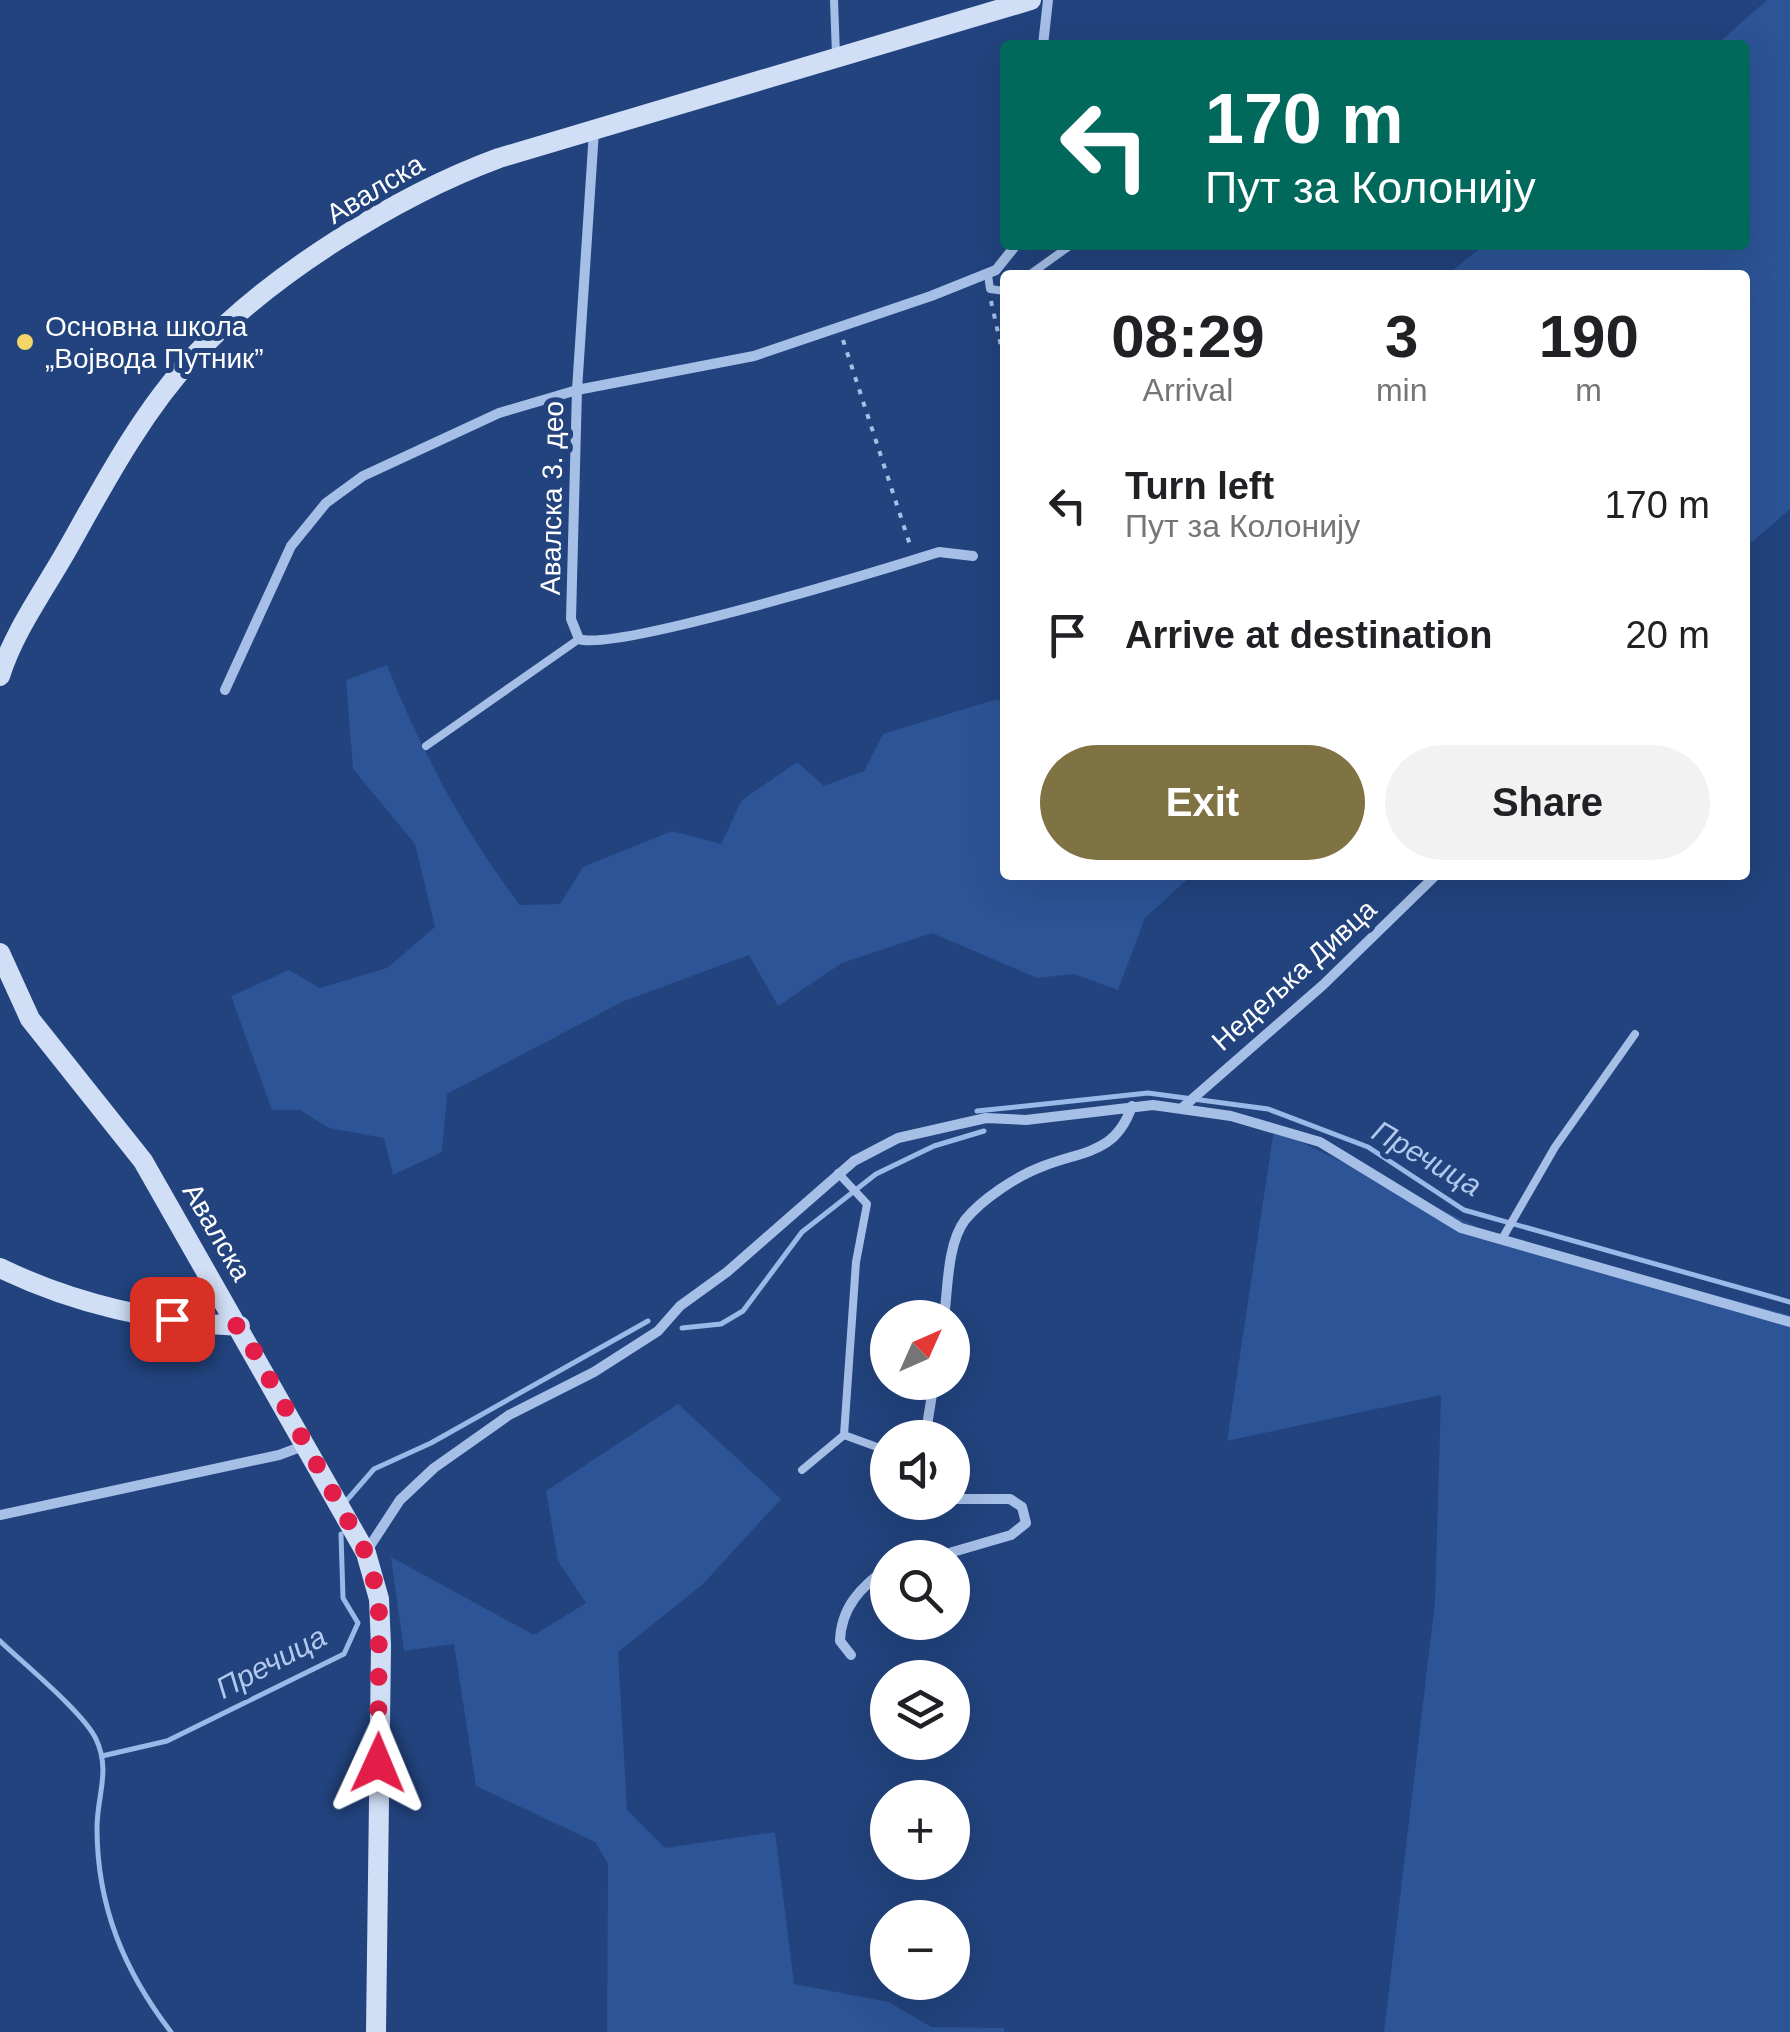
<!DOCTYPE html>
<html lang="en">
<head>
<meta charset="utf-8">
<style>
  body { margin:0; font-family:Helvetica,sans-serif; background:#f2f2f2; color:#202124; height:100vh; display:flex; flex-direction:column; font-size:38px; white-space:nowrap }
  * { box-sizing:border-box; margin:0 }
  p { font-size:32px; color:#757577 }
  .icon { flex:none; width:55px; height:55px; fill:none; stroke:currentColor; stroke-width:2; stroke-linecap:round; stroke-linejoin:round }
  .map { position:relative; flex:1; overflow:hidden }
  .side { position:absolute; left:1000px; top:270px; width:750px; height:610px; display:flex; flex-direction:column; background:#fff; border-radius:10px; box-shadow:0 10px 40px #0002 }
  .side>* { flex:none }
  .guide { position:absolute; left:1000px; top:40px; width:750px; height:210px; border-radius:10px; box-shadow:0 10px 40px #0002; background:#00695c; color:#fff; overflow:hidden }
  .needle { width:65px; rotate:45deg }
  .controls { position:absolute; left:870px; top:1300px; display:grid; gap:20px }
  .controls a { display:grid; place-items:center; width:100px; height:100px; border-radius:50%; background:#fff; box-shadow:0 10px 40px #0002; font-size:50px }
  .pin { position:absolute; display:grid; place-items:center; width:85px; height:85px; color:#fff; margin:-42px; border-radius:20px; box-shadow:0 5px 15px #0006 }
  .me { position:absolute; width:110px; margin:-55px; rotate:1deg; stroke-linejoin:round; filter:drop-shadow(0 0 8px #0008) }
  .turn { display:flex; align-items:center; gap:35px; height:210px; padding:0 40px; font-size:45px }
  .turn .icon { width:130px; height:130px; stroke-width:2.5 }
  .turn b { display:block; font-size:70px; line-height:85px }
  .eta { display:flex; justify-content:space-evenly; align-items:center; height:170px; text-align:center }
  .eta b { font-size:60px; font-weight:800; line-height:70px }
  .button { display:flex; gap:20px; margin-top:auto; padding:20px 40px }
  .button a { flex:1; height:115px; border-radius:60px; background:#7f7243; color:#fff; font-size:40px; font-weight:800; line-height:115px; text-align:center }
  .button a+a { background:#f2f2f2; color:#202124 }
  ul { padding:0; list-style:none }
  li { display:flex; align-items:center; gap:30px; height:130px; padding:0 40px }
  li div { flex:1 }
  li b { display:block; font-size:38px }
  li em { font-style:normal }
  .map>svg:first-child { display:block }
  .green { fill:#2c5496 }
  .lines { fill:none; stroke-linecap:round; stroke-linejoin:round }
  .stream { stroke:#9ab9e8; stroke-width:5 }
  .path { stroke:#a6bfe7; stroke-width:4; stroke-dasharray:5 8; stroke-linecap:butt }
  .lane { stroke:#a6bfe7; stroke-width:8 }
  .street { stroke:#a6bfe7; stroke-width:10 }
  .secondary { stroke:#d0def6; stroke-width:20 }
  .route { stroke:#e11d48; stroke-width:18; stroke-dasharray:0 32.4 }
  .poi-dot { fill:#f3d568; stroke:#22437e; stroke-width:4 }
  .labels { text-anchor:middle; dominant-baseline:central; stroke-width:10; stroke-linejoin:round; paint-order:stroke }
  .street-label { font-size:28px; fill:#fff; stroke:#22437e }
  .poi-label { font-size:28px; fill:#fff; stroke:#22437e; text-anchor:start }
  .water-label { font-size:30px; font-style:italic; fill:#b2c9ee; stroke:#22437e }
</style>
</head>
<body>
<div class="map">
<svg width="1790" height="2032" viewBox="0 0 1790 2032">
  <rect width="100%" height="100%" fill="#22437e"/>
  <path class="green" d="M1767,0H1790V509L1745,548V275H1447L1484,245H1745V45H1716Z
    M387,665C420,749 465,833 520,905L560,904L583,867L672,831L721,844L742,800L797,762L824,786L864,771L883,734L997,699L1005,703V875H1192L1145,918L1118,990L1074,974L1037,978L932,933L842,963L778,1006L749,955L624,1001L447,1094L442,1152L393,1175L384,1138L329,1128L300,1110H272L231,996L289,970L320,988L387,968L435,927L415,844L353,769L346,680Z
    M1274,1129L1502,1239L1790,1315V2032H1384L1435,1602L1441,1395L1227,1441Z
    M678,1404L781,1499L703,1584L618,1652L627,1810L665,1848L775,1832L794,1984L889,2002L931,2027L1004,2028V2032H607L608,1864L595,1842L476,1786L454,1644L404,1651L391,1557L534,1635L586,1603L558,1561L546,1491Z"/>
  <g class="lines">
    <path class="stream" d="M977,1111L1148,1093L1268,1109L1368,1147L1464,1210L1790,1302
      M682,1328L721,1324L743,1311L802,1232L876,1174L934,1146L984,1131
      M347,1500L374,1469L431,1443L648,1321
      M0,1641C23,1663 84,1713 96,1739C111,1771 97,1795 97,1828C97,1906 124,1971 171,2032
      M102,1756L167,1741L344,1654L358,1623L343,1598L341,1534"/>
    <path class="path" d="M991,301L1005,364
      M843,340L910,545"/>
    <path class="lane" d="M834,0L836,55
      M988,275L990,289L1005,291
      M1029,275L1071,245
      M426,746L579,639
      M838,1173L867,1204L856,1262L844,1435L888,1451
      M1502,1239L1555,1147L1635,1034
      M802,1470L844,1435"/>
    <path class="street" d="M1043,45L1048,0
      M594,131L577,390L571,619L579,639C615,652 885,569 939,552L973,556
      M225,690L291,546L326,503L363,476L499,413L577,390L754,356L931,296L996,270L1016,245
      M1182,1108L1323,985L1436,875
      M944,1318C948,1289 947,1244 965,1220C982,1199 1017,1176 1041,1167C1083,1150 1115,1155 1132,1106
      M925,1438L934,1382
      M0,1515L279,1455L306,1445
      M366,1552L400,1500L434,1468L509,1415L594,1372L658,1331L680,1306L727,1272L854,1161L898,1138L986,1118L1026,1120L1153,1105L1231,1116L1320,1142L1461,1228L1790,1322
      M932,1558L1011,1535L1026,1523L1022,1507L1010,1499H952
      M851,1655L840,1641C841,1607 861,1587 888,1567"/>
    <path class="secondary" d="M0,676C14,631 45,589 68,548C105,482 142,412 194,356C269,275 396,196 499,158L1031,0
      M0,953L30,1019L143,1161L366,1553L379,1599L381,1646L376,2032
      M0,1268C74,1304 158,1323 240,1326"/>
  </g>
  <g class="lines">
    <path class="route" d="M172,1319L240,1326L366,1553L379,1598L378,1763"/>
  </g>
  <circle class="poi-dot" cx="25" cy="342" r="10"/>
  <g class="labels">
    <g class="street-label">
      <text transform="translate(375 189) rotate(-31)">Авалска</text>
      <text transform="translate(552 498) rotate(-89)">Авалска 3. део</text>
      <text transform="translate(1294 975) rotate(-42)">Недељка Дивца</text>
      <text transform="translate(217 1232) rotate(60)">Авалска</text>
    </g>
    <g class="poi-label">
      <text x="45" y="326">Основна школа<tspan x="45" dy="32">„Војвода Путник”</tspan></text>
    </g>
    <g class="water-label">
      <text transform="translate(1427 1158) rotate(30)">Пречица</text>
      <text transform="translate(271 1662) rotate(-28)">Пречица</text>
    </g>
  </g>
</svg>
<div class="controls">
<a><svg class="needle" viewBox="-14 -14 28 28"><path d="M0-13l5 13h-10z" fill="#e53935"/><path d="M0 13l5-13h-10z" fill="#757577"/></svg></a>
<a><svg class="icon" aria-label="sound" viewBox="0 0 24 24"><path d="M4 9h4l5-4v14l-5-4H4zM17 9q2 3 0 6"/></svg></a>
<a><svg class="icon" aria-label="search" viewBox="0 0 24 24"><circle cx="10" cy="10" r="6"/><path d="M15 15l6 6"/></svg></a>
<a><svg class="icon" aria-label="layers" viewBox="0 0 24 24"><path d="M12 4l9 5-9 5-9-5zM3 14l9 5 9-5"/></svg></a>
<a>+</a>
<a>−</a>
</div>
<div class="pin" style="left:172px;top:1319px;background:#d93025"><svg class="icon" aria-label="arrive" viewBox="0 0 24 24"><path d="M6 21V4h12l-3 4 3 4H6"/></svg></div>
<svg class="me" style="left:378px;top:1763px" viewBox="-20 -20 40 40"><path d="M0-17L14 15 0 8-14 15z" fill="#e11d48" stroke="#fff" stroke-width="4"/></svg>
<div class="guide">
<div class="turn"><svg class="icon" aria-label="left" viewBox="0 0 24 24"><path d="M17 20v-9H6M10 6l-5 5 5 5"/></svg><div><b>170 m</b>Пут за Колонију</div></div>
</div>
<section class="side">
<div class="eta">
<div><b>08:29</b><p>Arrival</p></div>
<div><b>3</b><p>min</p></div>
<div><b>190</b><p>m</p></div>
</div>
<ul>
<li><svg class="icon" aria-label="left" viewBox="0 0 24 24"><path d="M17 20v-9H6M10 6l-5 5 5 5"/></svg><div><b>Turn left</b><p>Пут за Колонију</p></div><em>170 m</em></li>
<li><svg class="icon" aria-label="arrive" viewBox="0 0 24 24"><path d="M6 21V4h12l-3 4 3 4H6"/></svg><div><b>Arrive at destination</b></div><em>20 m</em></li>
</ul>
<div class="button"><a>Exit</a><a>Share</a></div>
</section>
</div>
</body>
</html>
